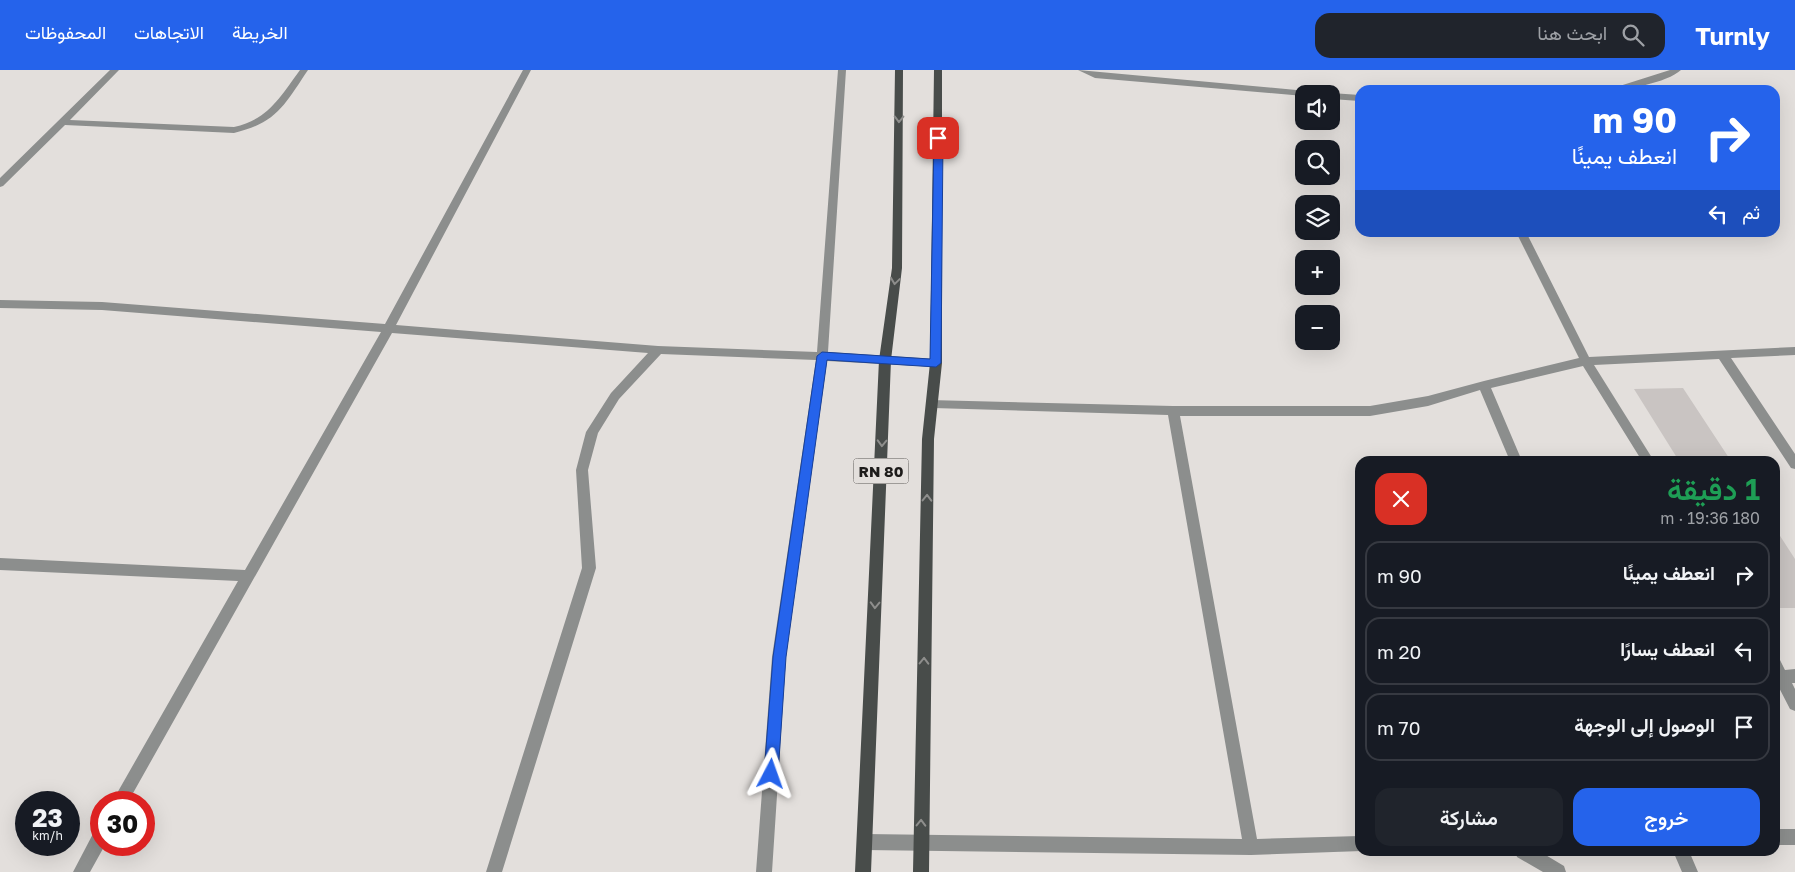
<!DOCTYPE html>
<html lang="ar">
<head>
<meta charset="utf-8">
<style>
  body { margin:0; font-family:"Golos Text",Vazirmatn,sans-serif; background:#20242c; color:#f1f3f6; direction:rtl; height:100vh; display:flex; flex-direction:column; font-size:19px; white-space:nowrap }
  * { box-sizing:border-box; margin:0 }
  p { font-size:16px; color:#9ea1a6 }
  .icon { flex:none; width:28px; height:28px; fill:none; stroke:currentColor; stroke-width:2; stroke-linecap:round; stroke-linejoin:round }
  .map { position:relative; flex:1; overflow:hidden; direction:ltr }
  .details { position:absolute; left:1355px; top:386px; width:425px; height:400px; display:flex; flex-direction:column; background:#171b24; border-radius:15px; box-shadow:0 5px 20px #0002; direction:rtl }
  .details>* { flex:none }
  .hud { position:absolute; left:1355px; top:15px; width:425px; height:152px; border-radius:15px; box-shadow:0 5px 20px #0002; direction:rtl; background:#2563eb; color:#fff; overflow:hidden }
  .controls { position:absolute; left:1295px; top:15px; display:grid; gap:10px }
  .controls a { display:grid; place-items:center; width:45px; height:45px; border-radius:10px; background:#171b24; box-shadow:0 5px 20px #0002; font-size:25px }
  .speed { position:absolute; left:15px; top:721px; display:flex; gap:10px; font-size:25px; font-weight:700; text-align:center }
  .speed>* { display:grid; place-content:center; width:65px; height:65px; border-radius:50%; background:#171b24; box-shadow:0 5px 20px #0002; line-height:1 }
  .speed small { font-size:12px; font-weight:400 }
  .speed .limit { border:8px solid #d22; background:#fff; color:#111 }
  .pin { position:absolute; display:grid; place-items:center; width:42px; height:42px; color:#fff; margin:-21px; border-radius:10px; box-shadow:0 2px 8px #0006 }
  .me { position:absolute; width:55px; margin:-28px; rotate:4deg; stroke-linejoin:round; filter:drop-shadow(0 0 4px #0008) }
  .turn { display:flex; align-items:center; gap:18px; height:105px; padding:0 20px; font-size:22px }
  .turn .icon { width:65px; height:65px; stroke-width:2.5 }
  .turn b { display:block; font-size:35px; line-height:42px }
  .then { display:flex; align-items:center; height:48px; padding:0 20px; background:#0003; gap:10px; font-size:19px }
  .round { display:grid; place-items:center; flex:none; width:52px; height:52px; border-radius:15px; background:#20242c }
  .head { display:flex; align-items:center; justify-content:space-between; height:85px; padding:0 20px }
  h1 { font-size:30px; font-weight:600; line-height:38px; color:#1e9e55 }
  .action { display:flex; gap:10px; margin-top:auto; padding:10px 20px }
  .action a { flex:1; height:58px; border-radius:15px; background:#2563eb; color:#fff; font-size:20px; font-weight:600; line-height:58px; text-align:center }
  .action a+a { background:#20242c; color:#f1f3f6 }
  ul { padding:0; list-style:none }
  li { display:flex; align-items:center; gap:15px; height:68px; margin:0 10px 8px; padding:0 10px; border:2px solid #363941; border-radius:15px }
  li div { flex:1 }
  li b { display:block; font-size:19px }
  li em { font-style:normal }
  header { display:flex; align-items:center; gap:30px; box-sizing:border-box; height:70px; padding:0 25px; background:#2563eb; color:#fff }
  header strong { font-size:24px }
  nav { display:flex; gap:28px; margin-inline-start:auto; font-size:18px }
  .search { width:350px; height:45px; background:#20242c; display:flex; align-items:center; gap:12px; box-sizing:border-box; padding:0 18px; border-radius:15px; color:#9ea1a6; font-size:19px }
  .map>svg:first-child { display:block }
  .building { fill:#c9c4c2 }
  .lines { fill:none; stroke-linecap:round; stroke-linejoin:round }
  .service { fill:#8c8e8d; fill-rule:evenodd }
  .minor { fill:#8c8e8d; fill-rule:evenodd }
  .primary { fill:#484c4a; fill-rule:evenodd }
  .oneway { stroke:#8e8e8c }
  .route { fill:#2563eb; stroke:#184099 }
  .labels { text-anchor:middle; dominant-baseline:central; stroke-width:4; stroke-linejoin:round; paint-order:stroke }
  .shield { fill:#e3dfdc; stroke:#585654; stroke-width:1 }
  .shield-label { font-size:15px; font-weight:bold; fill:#1d1b1a }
</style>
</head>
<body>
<header>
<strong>Turnly</strong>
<div class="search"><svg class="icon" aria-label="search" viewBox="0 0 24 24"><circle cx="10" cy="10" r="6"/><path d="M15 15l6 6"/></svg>ابحث هنا</div>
<nav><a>الخريطة</a><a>الاتجاهات</a><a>المحفوظات</a></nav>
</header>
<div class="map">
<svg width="1795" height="802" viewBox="0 0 1795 802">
  <rect width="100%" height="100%" fill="#e3dfdc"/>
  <path class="building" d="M1683,318L1731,391H1679L1634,319Z
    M1775,458L1795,489V538H1775Z"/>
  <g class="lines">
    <path class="service" d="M1078,0L1307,21L1311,24H1304V26L1095,8Z
      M1670,0H1681C1667,13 1625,20 1607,20Z
      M1331,23L1360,25V31L1331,29V24H1329Z"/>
    <path class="minor" d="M110,0H119L70,50L234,57C269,49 280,27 300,0H308C285,34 277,53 234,63L65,55L3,116L0,117V108Z
      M523,0H531L396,255L658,276L817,282L838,0H846L828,282L936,289L942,293L936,297L827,291L786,587L772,802H756L772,587L816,290L661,284L619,329L598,363L588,400L596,498L502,802H486L582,498L576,400L586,362L611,323L648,283L392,263L128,732H112L238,511L0,500V488L245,500L381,262L102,240L0,238V230L102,232L385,254Z
      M1516,162H1526L1589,287L1795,277V285L1731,288L1795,384V399L1791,398L1719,289L1594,295L1654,391H1642L1583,296L1491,318L1522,391H1510L1480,320L1428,336L1370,346H1180L1257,769L1360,766V781H1362L1251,785L865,780L859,778L857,772L859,766L865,764L1242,769L1168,345L933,338L929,336L927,333L929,330L1173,336H1370L1428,326L1484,311L1579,288Z
      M1775,588L1780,590L1785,600L1795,599V613H1792L1795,619V641L1790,639L1775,610Z
      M101,758V775H105L90,802H73L95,760Z
      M1775,759H1795V775H1775Z
      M1515,781H1539L1564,796L1566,802H1543L1517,787Z
      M1673,781H1689L1698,802H1682Z"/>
    <path class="primary" d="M895,0H903L902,198L891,290L871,802H855L879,290L892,198Z
      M934,0H942V293L934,369L929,802H913L922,369L930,293Z"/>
  </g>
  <defs><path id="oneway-chevron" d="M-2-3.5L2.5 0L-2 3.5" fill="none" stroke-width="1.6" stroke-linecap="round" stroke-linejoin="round" transform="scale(1.25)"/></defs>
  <g class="oneway">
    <use href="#oneway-chevron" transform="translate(899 49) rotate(91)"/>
    <use href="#oneway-chevron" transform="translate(895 211) rotate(98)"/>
    <use href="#oneway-chevron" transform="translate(882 373) rotate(92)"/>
    <use href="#oneway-chevron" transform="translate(927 428) rotate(-89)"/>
    <use href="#oneway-chevron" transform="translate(875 535) rotate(92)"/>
    <use href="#oneway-chevron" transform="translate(924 591) rotate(-89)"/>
    <use href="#oneway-chevron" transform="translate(921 753) rotate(-89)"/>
  </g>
  <path class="route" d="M938,65L943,68L941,293L936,297L827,290L786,587L778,704L776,709L771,711L766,709L764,704L773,587L817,286L822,282L930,289L934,68Z"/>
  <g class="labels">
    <rect class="shield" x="853.5" y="388.5" width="55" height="25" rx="4"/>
    <g class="shield-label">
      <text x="881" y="401">RN 80</text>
    </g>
  </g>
</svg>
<div class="controls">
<a><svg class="icon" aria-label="sound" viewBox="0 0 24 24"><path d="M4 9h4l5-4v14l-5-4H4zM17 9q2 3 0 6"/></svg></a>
<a><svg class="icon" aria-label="search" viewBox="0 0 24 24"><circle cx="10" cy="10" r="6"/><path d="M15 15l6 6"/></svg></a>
<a><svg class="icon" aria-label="layers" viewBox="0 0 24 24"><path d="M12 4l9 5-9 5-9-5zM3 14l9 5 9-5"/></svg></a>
<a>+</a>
<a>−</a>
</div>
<div class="speed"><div>23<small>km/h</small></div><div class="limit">30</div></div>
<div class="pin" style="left:938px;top:68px;background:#d93025"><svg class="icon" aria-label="arrive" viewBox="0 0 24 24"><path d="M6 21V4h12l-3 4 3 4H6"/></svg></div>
<svg class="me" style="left:771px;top:704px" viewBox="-20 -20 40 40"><path d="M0-17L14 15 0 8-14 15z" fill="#2563eb" stroke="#fff" stroke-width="4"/></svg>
<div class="hud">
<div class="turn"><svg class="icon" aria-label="right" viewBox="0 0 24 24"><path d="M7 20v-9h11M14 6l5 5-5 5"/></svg><div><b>90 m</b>انعطف يمينًا</div></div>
<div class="then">ثم<svg class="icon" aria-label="left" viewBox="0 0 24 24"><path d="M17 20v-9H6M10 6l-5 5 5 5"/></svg></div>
</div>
<section class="details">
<div class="head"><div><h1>1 دقيقة</h1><p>180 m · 19:36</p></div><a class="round" style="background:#d93025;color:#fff"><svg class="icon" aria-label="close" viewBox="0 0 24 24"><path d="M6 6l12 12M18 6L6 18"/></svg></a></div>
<ul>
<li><svg class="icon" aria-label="right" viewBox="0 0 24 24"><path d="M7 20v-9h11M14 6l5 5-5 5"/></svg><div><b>انعطف يمينًا</b></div><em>90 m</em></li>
<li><svg class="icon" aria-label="left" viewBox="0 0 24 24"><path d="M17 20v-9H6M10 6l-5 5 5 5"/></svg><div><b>انعطف يسارًا</b></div><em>20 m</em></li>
<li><svg class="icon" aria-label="arrive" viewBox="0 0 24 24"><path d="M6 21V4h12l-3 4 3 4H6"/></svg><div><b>الوصول إلى الوجهة</b></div><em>70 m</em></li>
</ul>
<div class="action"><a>خروج</a><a>مشاركة</a></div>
</section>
</div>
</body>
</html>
